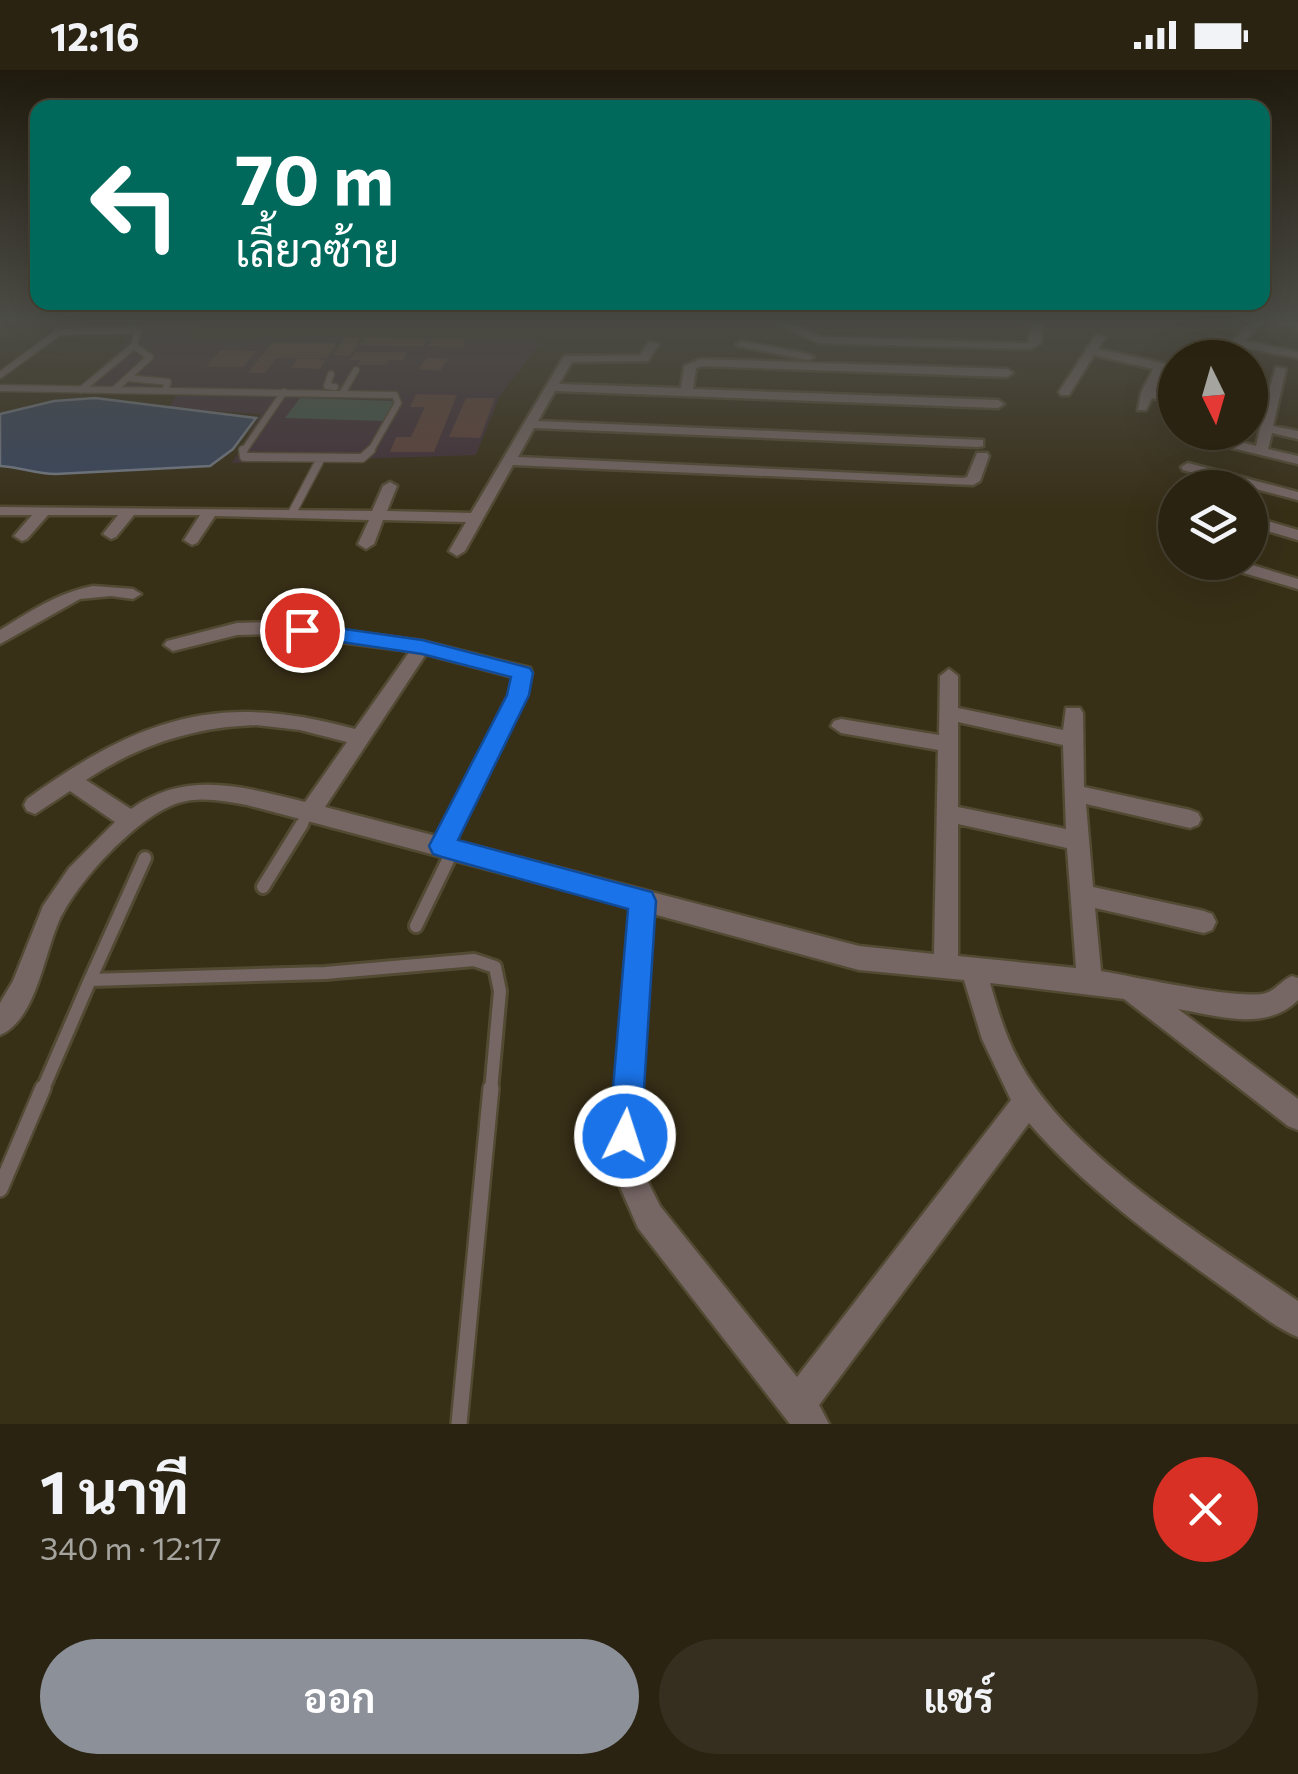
<!DOCTYPE html>
<html lang="th">
<head>
<meta charset="utf-8">
<style>
  body { margin:0; font-family:Commissioner,Sarabun,sans-serif; background:#362f1f; color:#f1f3f6; height:100vh; display:flex; flex-direction:column; font-size:38px; white-space:nowrap }
  * { box-sizing:border-box; margin:0 }
  p { font-size:32px; color:#a5a49f }
  .icon { flex:none; width:55px; height:55px; fill:none; stroke:currentColor; stroke-width:2; stroke-linecap:round; stroke-linejoin:round }
  .map { position:relative; height:1354px; overflow:hidden }
  .details { display:flex; flex-direction:column; background:#2a2311; flex:1 }
  .details>* { flex:none }
  .guide { position:absolute; left:30px; top:30px; width:1240px; height:210px; border-radius:20px; box-shadow:0 10px 40px #0002,0 0 0 2px #464031; background:#00695c; color:#fff; overflow:hidden }
  .needle { width:65px; rotate:175deg }
  .fabs { position:absolute; left:1158px; top:270px; display:grid; gap:20px }
  .fabs a { display:grid; place-items:center; width:110px; height:110px; border-radius:50%; background:#2a2311; box-shadow:0 10px 40px #0002,0 0 0 2px #464031; font-size:50px }
  .pin { position:absolute; display:grid; place-items:center; width:85px; height:85px; color:#fff; margin:-42px; border:5px solid #fff; border-radius:50%; box-shadow:0 2px 10px #0007 }
  .me { position:absolute; width:110px; margin:-55px; rotate:4deg; stroke-linejoin:round; filter:drop-shadow(0 0 8px #0008) }
  .turn { display:flex; align-items:center; gap:35px; height:210px; padding:0 40px; font-size:45px }
  .turn .icon { width:130px; height:130px; stroke-width:2.5 }
  .turn b { display:block; font-size:70px; line-height:85px }
  .round { display:grid; place-items:center; flex:none; width:105px; height:105px; border-radius:52px; background:#362f1f }
  .head { display:flex; align-items:center; justify-content:space-between; height:170px; padding:0 40px }
  h1 { font-size:60px; font-weight:700; line-height:75px }
  .action { display:flex; gap:20px; margin-top:auto; padding:20px 40px }
  .action a { flex:1; height:115px; border-radius:60px; background:#8c9099; color:#fff; font-size:40px; font-weight:700; line-height:115px; text-align:center }
  .action a+a { background:#362f1f; color:#f1f3f6 }
  .status { display:flex; justify-content:space-between; align-items:center; height:70px; padding:0 50px; background:#2a2311; direction:ltr }
  .status svg { height:28px; fill:currentColor }
  .map>svg:first-child { display:block }
  .education { fill:#43313a }
  .green { fill:#45574c }
  .water { fill:#3a465d; stroke:#737a85; stroke-width:2.5 }
  .building { fill:#5e423b }
  .lines { fill:none; stroke-linecap:round; stroke-linejoin:round }
  .service-far4-casing { stroke:#534a34; stroke-width:9 }
  .service-far3-casing { stroke:#534a34; stroke-width:11 }
  .service-far2-casing { stroke:#534a34; stroke-width:15 }
  .service-far1-casing { stroke:#534a34; stroke-width:18 }
  .service-casing { stroke:#534a34; stroke-width:20 }
  .minor-casing { stroke:#534a34; stroke-width:5 }
  .service-far4 { stroke:#766765; stroke-width:6 }
  .service-far3 { stroke:#766765; stroke-width:8 }
  .service-far2 { stroke:#766765; stroke-width:10 }
  .service-far1 { stroke:#766765; stroke-width:12 }
  .service { stroke:#766765; stroke-width:15 }
  .minor { fill:#766765; fill-rule:evenodd }
  .route { fill:#1a73e8; stroke:#114b97; stroke-width:2.5 }
</style>
</head>
<body>
<div class="status"><b>12:16</b><svg viewBox="0 0 49 12"><path d="M0 12V9h3v3zM5 12V6h3v6zM10 12V3h3v9zM15 12V0h3v12zM26 1h20v11H26zM47 4h2v5h-2z"/></svg></div>
<div class="map">
<svg width="1298" height="1354" viewBox="0 0 1298 1354">
  <rect width="100%" height="100%" fill="#382f17"/>
  <path class="education" d="M75,250H202L190,270L315,266L542,271L499,327L476,385L232,393L261,344L168,338L181,320L79,318L127,272L123,262L58,265Z"/>
  <path class="green" d="M300,328L395,331L383,351L285,348Z"/>
  <path class="water" d="M95,328L256,348L233,379L210,396L56,404C35,404 21,397 0,396V344L54,331Z"/>
  <path class="building" d="M345,267L361,268L350,286L333,285Z
    M364,268L427,269L423,276L359,275Z
    M431,269H466L463,277L428,276Z
    M272,272L336,273L327,288H276L265,303H248Z
    M220,280L256,281L243,297H206Z
    M355,282H407L403,290H389L386,295H358L360,290H350Z
    M427,288L448,289L440,301L418,299Z
    M297,289H318L325,291L320,299L291,298Z
    M416,324L457,325L434,382H390L396,367H411L425,337H410Z
    M466,328H495L480,368L449,367Z"/>
  <g class="lines">
    <defs>
      <path id="service-far4" d="M331,304L327,316L335,317
        M0,305L59,262L138,260L134,276L150,287L114,320
        M127,308L168,312L165,321
        M0,318L395,325L398,333L370,382
        M81,320L134,276
        M343,322L356,300
        M243,382L284,322"/>
      <path id="service-far3" d="M243,380L244,387L362,388L371,380
        M292,443L320,390"/>
      <path id="service-far2" d="M301,756L309,743"/>
      <path id="service-far1" d="M145,788L90,910L325,903L474,890L495,897L500,921L491,1021
        M263,817L302,754
        M416,856L453,780
        M42,1021L90,910"/>
      <path id="service" d="M0,1119L43,1018
        M459,1354L491,1018"/>
      <path id="minor" d="M767,250H782L821,267L1028,273L1032,254L977,250H1043L1041,273L1030,279L819,273Z
        M1253,250H1264L1245,271L1298,282V288L1240,277L1232,285H1224V281Z
        M1275,250L1298,252V258L1276,252Z
        M1099,265L1105,268L1098,279L1175,296V304L1164,301L1155,321L1175,325V333L1152,328L1146,340H1138L1141,323L1153,299L1094,285L1069,325H1061L1059,322L1095,266Z
        M742,271L808,284L814,287L808,290L738,276L736,274Z
        M649,272L659,274L648,291L572,292L559,314L681,318L684,296L701,289L1007,299L1013,303L1007,307L702,296L696,298L693,319L998,330L1004,334L998,338L555,321L538,351L983,370V376L978,377L534,358L518,387L963,408L967,407L977,383H987L989,386L980,411L973,415L513,395L465,481L457,486L449,481L466,452L383,450L374,474L366,479L358,474L369,450L215,446L197,473L192,475L184,470L200,445H134L116,467L111,469L103,464L118,445H48L27,469L22,471L14,466L32,445H0V437L372,441L383,416L390,412L397,416L387,441L471,443L564,286L640,285Z
        M1276,297L1286,299L1273,356L1298,361V369L1272,363L1268,379L1298,386V394L1183,366L1182,362H1202L1256,376L1268,324L1250,321V313L1270,317Z
        M1188,393L1298,422V430L1183,400L1181,397Z
        M1250,446L1298,460V470L1250,456Z
        M1230,493L1242,492L1298,509V519L1230,499Z
        M93,516L133,519L141,524L133,529L111,526L80,529L0,574V560C31,541 57,523 93,516Z
        M278,552L422,571L530,598L532,603L527,625L456,771L859,876L934,884L938,680L841,663L831,656L834,651L841,649L939,665L940,606L949,599L958,606V638L1063,660L1066,638H1080L1083,643L1084,717L1190,740L1198,743L1201,749L1198,755L1190,758L1086,734L1093,817L1204,841L1212,844L1216,852L1212,860L1204,863L1095,838L1101,901C1131,906 1243,931 1266,923C1276,920 1282,910 1292,906L1298,908V930C1266,962 1218,946 1178,939L1298,1029V1060L1288,1056L1124,929L990,913C999,945 1009,977 1027,1005C1084,1095 1211,1171 1298,1231V1267C1273,1257 1250,1236 1228,1221C1157,1170 1086,1119 1029,1053L819,1335L829,1354H790L638,1158L617,1110L611,1066L630,837L247,735C224,731 200,726 178,733C136,747 77,812 59,851C44,884 36,950 0,965V933L13,911L43,836L69,798L115,752L70,721L35,744L27,741L24,735L27,729C140,648 218,621 355,659L410,581L278,564L237,565L173,581L164,575L167,571L237,553ZM426,584L513,607L509,625L436,766L325,737ZM958,652L1063,675L1066,759L958,737ZM256,655L300,660L347,672L305,732C244,717 186,699 131,739L86,710C139,675 193,657 256,655ZM958,754L1067,778L1076,898L958,886ZM653,844L859,900L964,910L982,969L1011,1030L797,1307L660,1136L646,1108L639,1066Z"/>
    </defs>
    <use href="#service-far4" class="service-far4-casing"/>
    <use href="#service-far3" class="service-far3-casing"/>
    <use href="#service-far2" class="service-far2-casing"/>
    <use href="#service-far1" class="service-far1-casing"/>
    <use href="#service" class="service-casing"/>
    <use href="#minor" class="minor-casing"/>
    <use href="#service-far4" class="service-far4"/>
    <use href="#service-far3" class="service-far3"/>
    <use href="#service-far2" class="service-far2"/>
    <use href="#service-far1" class="service-far1"/>
    <use href="#service" class="service"/>
    <use href="#minor" class="minor"/>
  </g>
  <linearGradient id="sky" x2="0" y2="1"><stop stop-color="#1f1a0d"/><stop offset="0.57" stop-color="#4d4d47"/><stop offset="1" stop-color="#4d4d47" stop-opacity="0"/></linearGradient>
  <rect width="1298" height="440" fill="url(#sky)"/>
  <path class="route" d="M302,553L422,570L530,598L533,603L529,625L458,770L652,822L656,831L641,1066L637,1078L625,1082L614,1078L609,1066L628,839L442,787L433,784L429,776L507,625L511,607L422,584L294,565V555Z"/>
</svg>
<div class="fabs">
<a><svg class="needle" viewBox="-14 -14 28 28"><path d="M0-13l5 13h-10z" fill="#e53935"/><path d="M0 13l5-13h-10z" fill="#a5a49f"/></svg></a>
<a><svg class="icon" aria-label="layers" viewBox="0 0 24 24"><path d="M12 4l9 5-9 5-9-5zM3 14l9 5 9-5"/></svg></a>
</div>
<div class="pin" style="left:302px;top:560px;background:#d93025"><svg class="icon" aria-label="arrive" viewBox="0 0 24 24"><path d="M6 21V4h12l-3 4 3 4H6"/></svg></div>
<svg class="me" style="left:625px;top:1066px" viewBox="-20 -20 40 40"><circle r="17" fill="#1a73e8" stroke="#fff" stroke-width="3"/><path d="M0-11L8 9 0 5-8 9z" fill="#fff"/></svg>
<div class="guide">
<div class="turn"><svg class="icon" aria-label="left" viewBox="0 0 24 24"><path d="M17 20v-9H6M10 6l-5 5 5 5"/></svg><div><b>70 m</b>เลี้ยวซ้าย</div></div>
</div>
</div>
<section class="details">
<div class="head"><div><h1>1 นาที</h1><p>340 m · 12:17</p></div><a class="round" style="background:#d93025;color:#fff"><svg class="icon" aria-label="close" viewBox="0 0 24 24"><path d="M6 6l12 12M18 6L6 18"/></svg></a></div>
<div class="action"><a>ออก</a><a>แชร์</a></div>
</section>
</body>
</html>
